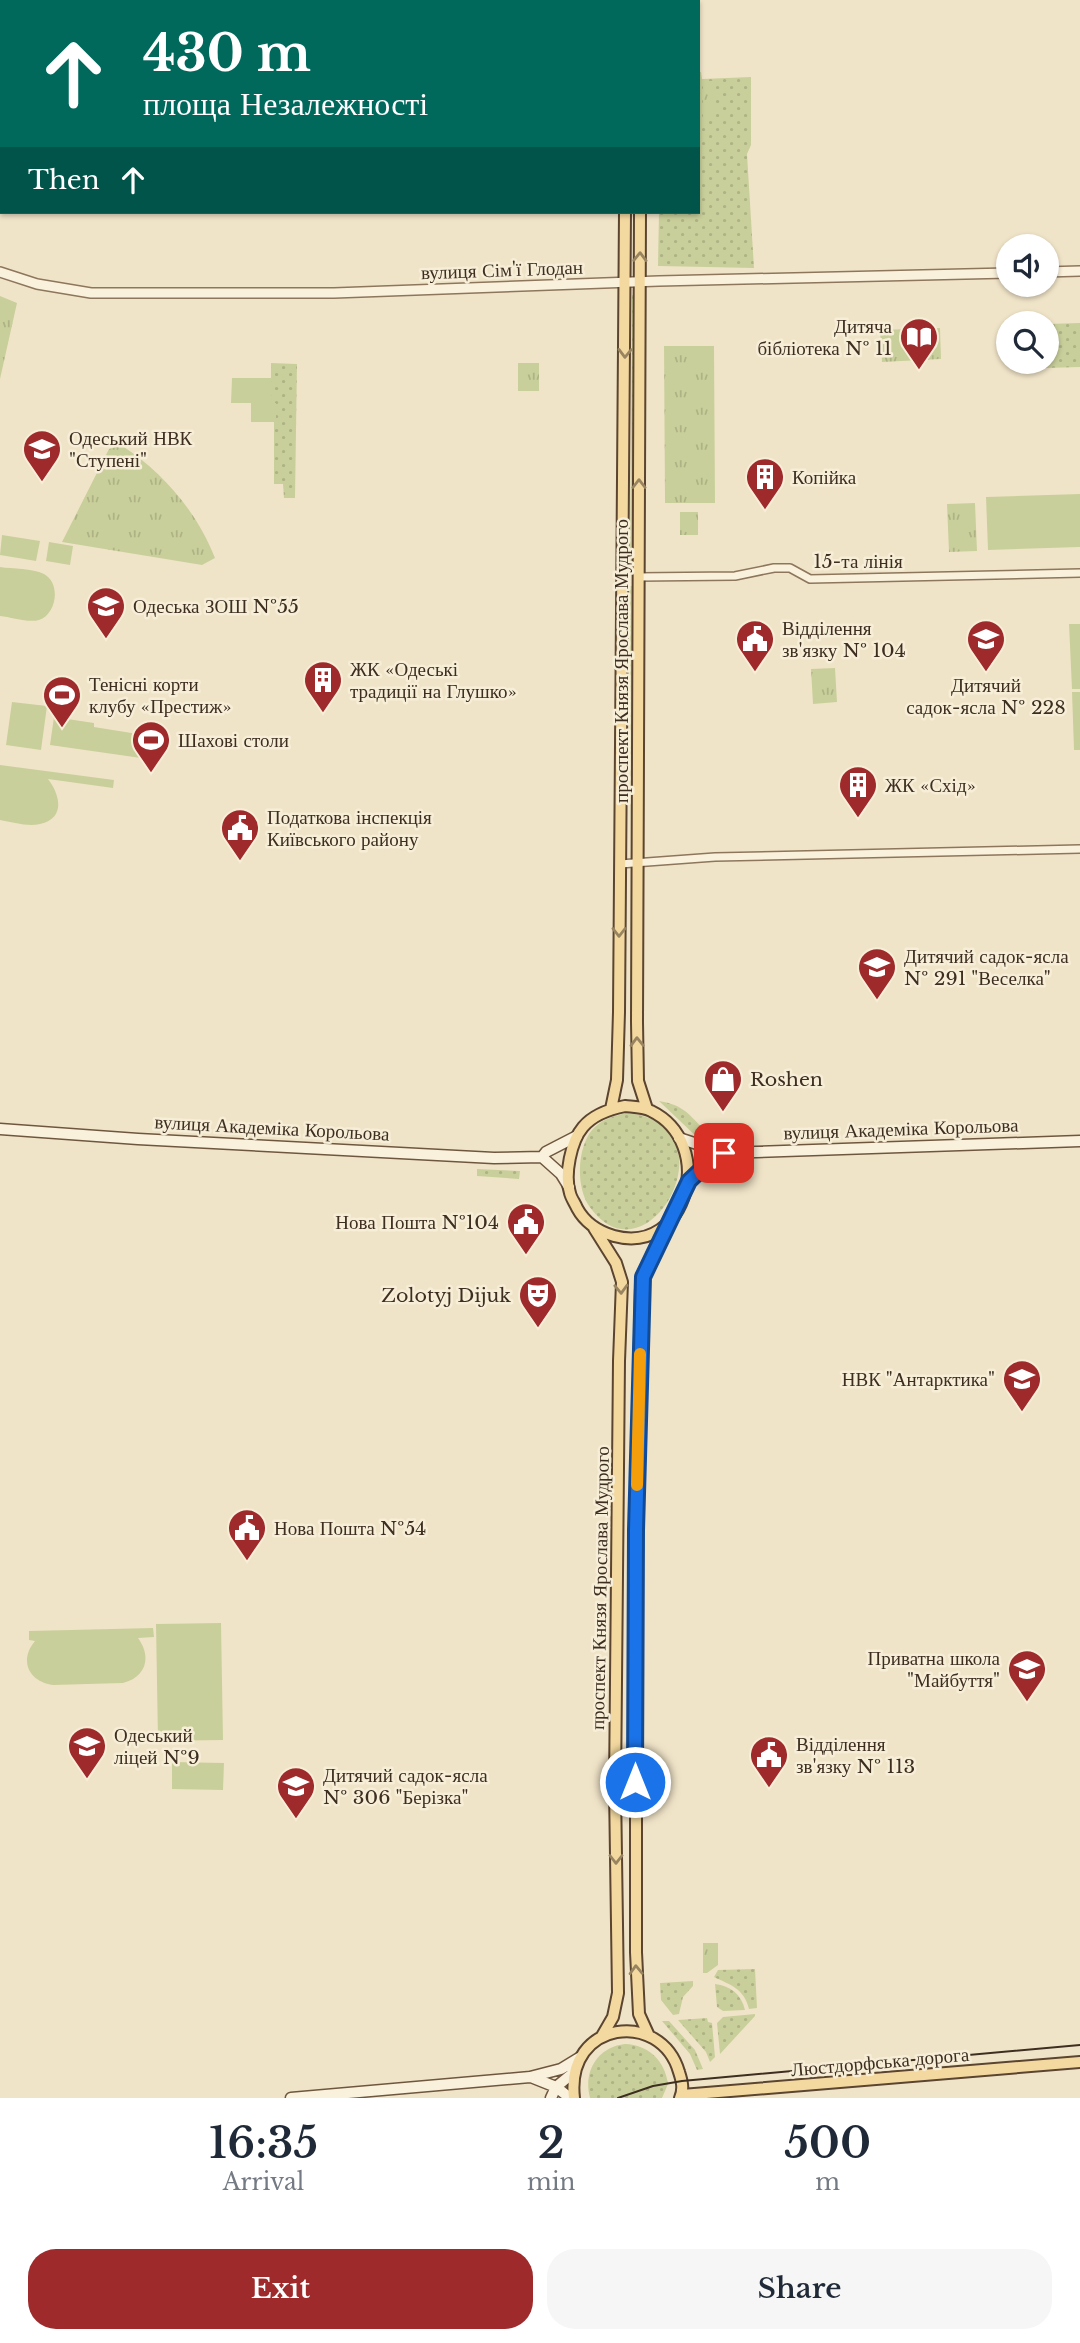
<!DOCTYPE html>
<html lang="en">
<head>
<meta charset="utf-8">
<style>
  body { margin:0; font-family:"Libre Baskerville",serif; background:#f6f6f7; color:#1f2937; height:100vh; display:flex; flex-direction:column; font-size:26px; white-space:nowrap }
  * { box-sizing:border-box; margin:0 }
  p { font-size:23px; color:#747a83 }
  .icon { flex:none; width:38px; height:38px; fill:none; stroke:currentColor; stroke-width:2; stroke-linecap:round; stroke-linejoin:round }
  .map { position:relative; height:2098px; overflow:hidden }
  .panel { display:flex; flex-direction:column; background:#fff; flex:1 }
  .panel>* { flex:none }
  .guide { position:absolute; left:0px; top:0px; width:700px; height:214px; box-shadow:0 2px 5px #0004; background:#00695c; color:#fff; overflow:hidden }
  .buttons { position:absolute; left:996px; top:234px; display:grid; gap:14px }
  .buttons a { display:grid; place-items:center; width:63px; height:63px; border-radius:50%; background:#fff; box-shadow:0 2px 5px #0004; font-size:35px }
  .pin { position:absolute; display:grid; place-items:center; width:60px; height:60px; color:#fff; margin:-30px; border-radius:14px; box-shadow:0 4px 10px #0006 }
  .me { position:absolute; width:77px; margin:-38px; rotate:0deg; stroke-linejoin:round; filter:drop-shadow(0 0 5px #0008) }
  .turn { display:flex; align-items:center; gap:24px; height:147px; padding:0 28px; font-size:32px }
  .turn .icon { width:91px; height:91px; stroke-width:2.5 }
  .turn b { display:block; font-size:49px; line-height:60px }
  .then { display:flex; align-items:center; height:66px; padding:0 28px; background:#0003; gap:14px; font-size:26px }
  .eta { display:flex; justify-content:space-evenly; align-items:center; height:119px; text-align:center }
  .eta b { font-size:42px; font-weight:600; line-height:49px }
  .button { display:flex; gap:14px; margin-top:auto; padding:14px 28px }
  .button a { flex:1; height:80px; border-radius:28px; background:#9e2a2b; color:#fff; font-size:28px; font-weight:600; line-height:80px; text-align:center }
  .button a+a { background:#f6f6f7; color:#1f2937 }
  .map>svg:first-child { display:block }
  .grass { fill:url(#grass-dots) }
  .park { fill:url(#park-tufts) }
  .pitch { fill:#c9cf9b }
  .lines { fill:none; stroke-linecap:round; stroke-linejoin:round }
  .minor-casing { stroke:#8d765c; stroke-width:10 }
  .tertiary-casing { stroke:#8d765c; stroke-width:12 }
  .secondary-casing { stroke:#6f573f; stroke-width:13 }
  .primary-casing { stroke:#5b4430; stroke-width:14 }
  .minor { stroke:#faf1dc; stroke-width:7 }
  .tertiary { stroke:#faf1dc; stroke-width:9 }
  .secondary { stroke:#faf1dc; stroke-width:10 }
  .primary { stroke:#f3d9a0; stroke-width:10 }
  .tram { stroke:#3d2e20; stroke-width:2 }
  .oneway { stroke:#988460 }
  .route-casing { stroke:#114b97; stroke-width:18 }
  .route { stroke:#1a73e8; stroke-width:12 }
  .slow { stroke:#f59e0b; stroke-width:12 }
  .labels { text-anchor:middle; dominant-baseline:central; stroke-width:5; stroke-linejoin:round; paint-order:stroke }
  .street-label { font-size:19px; fill:#3d2e20; stroke:#f7eed8 }
  .poi-label { font-size:19px; fill:#3d2e20; stroke:#f7eed8; text-anchor:start }
</style>
</head>
<body>
<div class="map">
<svg width="1080" height="2098" viewBox="0 0 1080 2098">
  <defs>
    <pattern id="grass-dots" width="8" height="8" patternUnits="userSpaceOnUse" patternTransform="scale(1.75)"><rect width="8" height="8" fill="#c9cf9b"/><path d="M2 2h.1M6 6h.1" fill="none" stroke="#aeb285" stroke-width="1.8" stroke-linecap="round"/></pattern>
    <pattern id="park-tufts" width="24" height="20" patternUnits="userSpaceOnUse" patternTransform="scale(1.75)"><rect width="24" height="20" fill="#c9cf9b"/><path d="M3 7l-1-3M5 7V3M7 7l1-3M15 17l-1-3M17 17v-4M19 17l1-3" fill="none" stroke="#aeb285"/></pattern>
  </defs>
  <rect width="100%" height="100%" fill="#f0e4c8"/>
  <path class="grass" d="M698,72H701L702,79L751,77V145L747,154L754,268L658,266L659,212H698Z
    M632,295H636L635,561H630Z
    M1080,323V367L1046,368L1047,324Z
    M271,363L297,364L295,498H284L283,484H274V422H276L271,403Z
    M630,586H634L635,849H631Z
    M659,1101C681,1105 687,1111 702,1128L700,1140Z
    M626,1113C738,1122 648,1290 589,1206C575,1186 577,1142 596,1126C605,1118 615,1116 626,1113Z
    M477,1169L520,1171L519,1179L477,1176Z
    M755,1969L757,2008L749,2009C744,1988 730,1985 714,1977L718,1970Z
    M693,1981V1986L683,1997L679,2014L673,2015L661,2000L660,1983Z
    M715,1984C731,1986 741,1994 745,2010L723,2011L717,2007Z
    M755,2014V2016L720,2054L717,2023L723,2017Z
    M707,2018L708,2022L712,2023L715,2057L710,2062L706,2052L678,2020Z
    M662,2021H669L695,2050L703,2069L697,2070L690,2054Z
    M625,2044C649,2045 665,2061 668,2084L662,2098H590C583,2072 597,2047 625,2044Z"/>
  <path class="park" d="M703,81H714L713,110L703,124Z
    M0,296L17,303L0,379Z
    M940,328L941,359L882,362L880,330Z
    M664,346H714L715,503H665Z
    M518,363H539V391H518Z
    M121,445C163,472 197,512 215,558L202,565L62,542L109,449Z
    M975,503L977,551L949,552L947,504Z
    M680,512H698V535H680Z
    M835,668L837,702L813,704L811,669Z
    M703,1943H718V1965L707,1973H703Z"/>
  <path class="pitch" d="M232,378H271V403H276V422H251V403H231Z
    M1080,494V547L988,550L986,497Z
    M2,535L40,541L36,561L0,555Z
    M49,542L73,546L70,565L46,561Z
    M0,567C13,569 32,568 44,574C61,583 57,614 39,620C28,623 11,617 0,616Z
    M1069,624H1080V689H1072Z
    M1072,692H1080V750H1074Z
    M12,702L47,706L41,750L6,745Z
    M54,717L94,723V727L144,735L141,758L50,745Z
    M0,765L114,780L113,788L48,779C59,793 67,818 40,824C28,827 12,822 0,820Z
    M221,1623L223,1740L158,1741L156,1624Z
    M153,1628L154,1637L138,1638C152,1657 146,1677 123,1683L53,1685C28,1681 19,1660 35,1641L29,1640V1631Z
    M172,1762L224,1763L223,1790L172,1789Z"/>
  <g class="lines">
    <defs>
      <path id="minor" d="M638,577L735,576L774,568H790L810,579L1080,573
        M620,864L715,857L1080,849"/>
      <path id="tertiary" d="M0,272L37,284L91,293H334L659,281L1008,273
        M1046,272L1080,271"/>
      <path id="secondary" d="M0,1129L138,1139L494,1158L542,1157L561,1174L569,1187
        M679,1138L724,1153L1080,1141
        M542,1157L546,1152L577,1136
        M689,1181L724,1153
        M531,2077L556,2087L570,2098
        M291,2098L530,2077L561,2069L579,2058
        M551,2098L556,2087L573,2073"/>
      <path id="primary" d="M626,0V2
        M640,0V2
        M640,212L637,1022L638,1081L647,1109
        M625,1106C634,1107 644,1107 651,1111C717,1143 688,1256 614,1236C597,1231 585,1223 577,1208C575,1203 571,1198 570,1193C564,1175 571,1141 583,1127C593,1115 610,1109 625,1106Z
        M611,1109L617,1080L619,1012L625,212
        M594,1228L616,1263L622,1282L619,1361L615,1788L618,1993L613,2017L602,2036
        M649,2036L639,2014L636,1952V1530L641,1287L648,1264L668,1224
        M682,2095L1080,2062
        M574,2098C565,2020 661,2009 679,2072C682,2081 684,2089 680,2098"/>
    </defs>
    <use href="#minor" class="minor-casing"/>
    <use href="#tertiary" class="tertiary-casing"/>
    <use href="#secondary" class="secondary-casing"/>
    <use href="#primary" class="primary-casing"/>
    <use href="#minor" class="minor"/>
    <use href="#tertiary" class="tertiary"/>
    <use href="#secondary" class="secondary"/>
    <use href="#primary" class="primary"/>
    <path class="tram" d="M618,2098L653,2086L682,2081L1080,2045"/>
  </g>
  <defs><path id="oneway-chevron" d="M-2-3.5L2.5 0L-2 3.5" fill="none" stroke-width="1.6" stroke-linecap="round" stroke-linejoin="round" transform="scale(1.75)"/></defs>
  <g class="oneway">
    <use href="#oneway-chevron" transform="translate(640 257) rotate(-89)"/>
    <use href="#oneway-chevron" transform="translate(625 353) rotate(91)"/>
    <use href="#oneway-chevron" transform="translate(639 484) rotate(-90)"/>
    <use href="#oneway-chevron" transform="translate(619 932) rotate(90)"/>
    <use href="#oneway-chevron" transform="translate(637 1042) rotate(-91)"/>
    <use href="#oneway-chevron" transform="translate(621 1289) rotate(88)"/>
    <use href="#oneway-chevron" transform="translate(616 1859) rotate(90)"/>
    <use href="#oneway-chevron" transform="translate(636 1970) rotate(-92)"/>
  </g>
  <g class="lines">
    <defs>
      <path id="route" d="M635,1782L636,1530L643,1277L689,1181L706,1165L724,1153"/>
    </defs>
    <use href="#route" class="route-casing"/>
    <use href="#route" class="route"/>
    <path class="slow" d="M637,1485L640,1354"/>
  </g>
  <defs>
    <symbol id="library-pin" viewBox="-11 -11 22 30"><path d="M0 17L-7.5 6A9.5 9.5 0 1 1 7.5 6Z" fill="#9e2a2b" stroke="#f7eed8"/><path d="M-6-4Q-3-5.5-.7-3.5V5Q-3 3-6 4ZM6-4Q3-5.5 .7-3.5V5Q3 3 6 4Z" fill="#fff"/></symbol>
    <symbol id="school-pin" viewBox="-11 -11 22 30"><path d="M0 17L-7.5 6A9.5 9.5 0 1 1 7.5 6Z" fill="#9e2a2b" stroke="#f7eed8"/><path d="M0-5L7-2L0 1L-7-2ZM-4 1L0 2.5L4 1V4Q0 6-4 4Z" fill="#fff"/></symbol>
    <symbol id="building-pin" viewBox="-11 -11 22 30"><path d="M0 17L-7.5 6A9.5 9.5 0 1 1 7.5 6Z" fill="#9e2a2b" stroke="#f7eed8"/><path d="M-4-6H4V6H1V3H-1V6H-4ZM-2.5-4.3h1.7v1.8h-1.7ZM.8-4.3h1.7v1.8H.8ZM-2.5-1h1.7V.8h-1.7ZM.8-1h1.7V.8H.8Z" fill="#fff"/></symbol>
    <symbol id="civic-pin" viewBox="-11 -11 22 30"><path d="M0 17L-7.5 6A9.5 9.5 0 1 1 7.5 6Z" fill="#9e2a2b" stroke="#f7eed8"/><path d="M-.6-6.5H3V-4.5H.6V-3L4-1V1h2V6H-6V1h2V-1L-.6-3ZM-1.2 2.5V6h2.4V2.5Z" fill="#fff"/></symbol>
    <symbol id="stadium-pin" viewBox="-11 -11 22 30"><path d="M0 17L-7.5 6A9.5 9.5 0 1 1 7.5 6Z" fill="#9e2a2b" stroke="#f7eed8"/><path d="M0-5a6.5 5 0 1 0 0 10a6.5 5 0 1 0 0-10ZM-3.5-1.8h7v3.6h-7Z" fill="#fff"/></symbol>
    <symbol id="shop-pin" viewBox="-11 -11 22 30"><path d="M0 17L-7.5 6A9.5 9.5 0 1 1 7.5 6Z" fill="#9e2a2b" stroke="#f7eed8"/><path d="M-5-2.5h2.3a2.7 3.5 0 0 1 5.4 0H5L5.5 6h-11ZM-1.5-2.5h3a1.5 2.3 0 0 0-3 0Z" fill="#fff"/></symbol>
    <symbol id="theatre-pin" viewBox="-11 -11 22 30"><path d="M0 17L-7.5 6A9.5 9.5 0 1 1 7.5 6Z" fill="#9e2a2b" stroke="#f7eed8"/><path d="M-5-5.5Q0-4 5-5.5V0Q5 5 0 6Q-5 5-5 0ZM-3.3-2.5H-1v1.5H-3.3ZM1-2.5H3.3v1.5H1ZM-2.8 1Q0 5.5 2.8 1Z" fill="#fff"/></symbol>
  </defs>
  <g fill-rule="evenodd">
    <use href="#library-pin" x="897" y="315" width="44" height="60"/>
    <use href="#school-pin" x="20" y="427" width="44" height="60"/>
    <use href="#building-pin" x="743" y="455" width="44" height="60"/>
    <use href="#school-pin" x="84" y="584" width="44" height="60"/>
    <use href="#civic-pin" x="733" y="617" width="44" height="60"/>
    <use href="#school-pin" x="964" y="617" width="44" height="60"/>
    <use href="#building-pin" x="301" y="658" width="44" height="60"/>
    <use href="#stadium-pin" x="40" y="673" width="44" height="60"/>
    <use href="#stadium-pin" x="129" y="718" width="44" height="60"/>
    <use href="#building-pin" x="836" y="763" width="44" height="60"/>
    <use href="#civic-pin" x="218" y="806" width="44" height="60"/>
    <use href="#school-pin" x="855" y="945" width="44" height="60"/>
    <use href="#shop-pin" x="701" y="1057" width="44" height="60"/>
    <use href="#civic-pin" x="504" y="1200" width="44" height="60"/>
    <use href="#theatre-pin" x="516" y="1273" width="44" height="60"/>
    <use href="#school-pin" x="1000" y="1357" width="44" height="60"/>
    <use href="#civic-pin" x="225" y="1506" width="44" height="60"/>
    <use href="#school-pin" x="1005" y="1647" width="44" height="60"/>
    <use href="#school-pin" x="65" y="1724" width="44" height="60"/>
    <use href="#civic-pin" x="747" y="1733" width="44" height="60"/>
    <use href="#school-pin" x="274" y="1764" width="44" height="60"/>
  </g>
  <g class="labels">
    <g class="street-label">
      <text transform="translate(502 270) rotate(-2)">вулиця Сім'ї Глодан</text>
      <text x="858" y="561">15-та лінія</text>
      <text transform="translate(621 661) rotate(-90)">проспект Князя Ярослава Мудрого</text>
      <text transform="translate(272 1128) rotate(3)">вулиця Академіка Корольова</text>
      <text transform="translate(901 1129) rotate(-2)">вулиця Академіка Корольова</text>
      <text transform="translate(600 1588) rotate(-89)">проспект Князя Ярослава Мудрого</text>
      <text transform="translate(880 2062) rotate(-5)">Люстдорфська дорога</text>
    </g>
    <g class="poi-label">
      <text x="892" y="326" text-anchor="end">Дитяча<tspan x="892" dy="22">бібліотека № 11</tspan></text>
      <text x="69" y="438">Одеський НВК<tspan x="69" dy="22">"Ступені"</tspan></text>
      <text x="792" y="477">Копійка</text>
      <text x="133" y="606">Одеська ЗОШ №55</text>
      <text x="782" y="628">Відділення<tspan x="782" dy="22">зв'язку № 104</tspan></text>
      <text x="350" y="669">ЖК «Одеські<tspan x="350" dy="22">традиції на Глушко»</tspan></text>
      <text x="89" y="684">Тенісні корти<tspan x="89" dy="22">клубу «Престиж»</tspan></text>
      <text x="986" y="685" text-anchor="middle">Дитячий<tspan x="986" dy="22">садок-ясла № 228</tspan></text>
      <text x="178" y="740">Шахові столи</text>
      <text x="885" y="785">ЖК «Схід»</text>
      <text x="267" y="817">Податкова інспекція<tspan x="267" dy="22">Київського району</tspan></text>
      <text x="904" y="956">Дитячий садок-ясла<tspan x="904" dy="22">№ 291 "Веселка"</tspan></text>
      <text x="750" y="1079">Roshen</text>
      <text x="499" y="1222" text-anchor="end">Нова Пошта №104</text>
      <text x="511" y="1295" text-anchor="end">Zolotyj Dijuk</text>
      <text x="995" y="1379" text-anchor="end">НВК "Антарктика"</text>
      <text x="274" y="1528">Нова Пошта №54</text>
      <text x="1000" y="1658" text-anchor="end">Приватна школа<tspan x="1000" dy="22">"Майбуття"</tspan></text>
      <text x="114" y="1735">Одеський<tspan x="114" dy="22">ліцей №9</tspan></text>
      <text x="796" y="1744">Відділення<tspan x="796" dy="22">зв'язку № 113</tspan></text>
      <text x="323" y="1775">Дитячий садок-ясла<tspan x="323" dy="22">№ 306 "Берізка"</tspan></text>
    </g>
  </g>
</svg>
<div class="buttons">
<a><svg class="icon" aria-label="sound" viewBox="0 0 24 24"><path d="M4 9h4l5-4v14l-5-4H4zM17 9q2 3 0 6"/></svg></a>
<a><svg class="icon" aria-label="search" viewBox="0 0 24 24"><circle cx="10" cy="10" r="6"/><path d="M15 15l6 6"/></svg></a>
</div>
<div class="pin" style="left:724px;top:1153px;background:#d93025"><svg class="icon" aria-label="arrive" viewBox="0 0 24 24"><path d="M6 21V4h12l-3 4 3 4H6"/></svg></div>
<svg class="me" style="left:635px;top:1782px" viewBox="-20 -20 40 40"><circle r="17" fill="#1a73e8" stroke="#fff" stroke-width="3"/><path d="M0-11L8 9 0 5-8 9z" fill="#fff"/></svg>
<div class="guide">
<div class="turn"><svg class="icon" aria-label="ahead" viewBox="0 0 24 24"><path d="M12 20V5M6 11l6-6 6 6"/></svg><div><b>430 m</b>площа Незалежності</div></div>
<div class="then">Then<svg class="icon" aria-label="ahead" viewBox="0 0 24 24"><path d="M12 20V5M6 11l6-6 6 6"/></svg></div>
</div>
</div>
<section class="panel">
<div class="eta">
<div><b>16:35</b><p>Arrival</p></div>
<div><b>2</b><p>min</p></div>
<div><b>500</b><p>m</p></div>
</div>
<div class="button"><a>Exit</a><a>Share</a></div>
</section>
</body>
</html>
